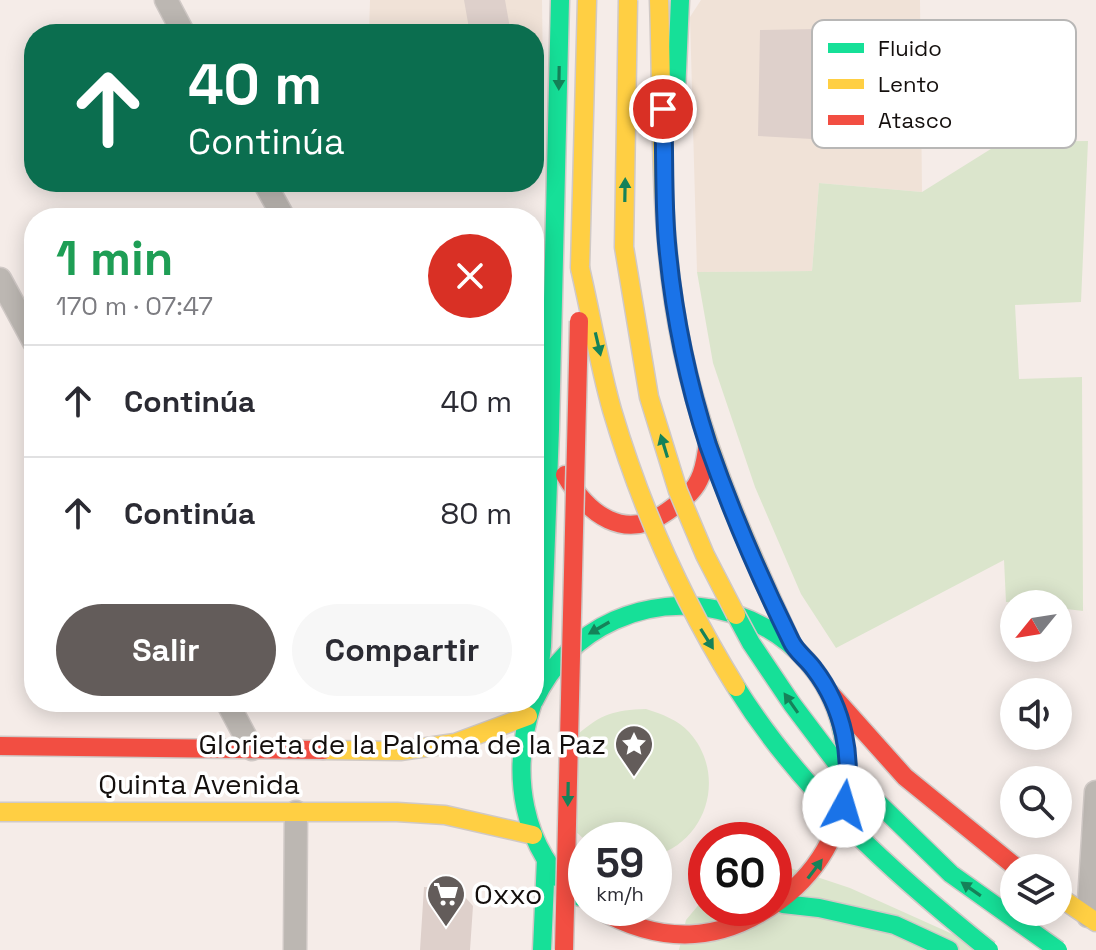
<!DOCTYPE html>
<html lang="es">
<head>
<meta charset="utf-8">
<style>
  body { margin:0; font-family:"Space Grotesk",sans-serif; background:#f7f7f7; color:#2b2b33; height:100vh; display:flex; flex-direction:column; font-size:30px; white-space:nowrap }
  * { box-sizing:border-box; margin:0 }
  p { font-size:26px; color:#7c7c81 }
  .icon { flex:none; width:44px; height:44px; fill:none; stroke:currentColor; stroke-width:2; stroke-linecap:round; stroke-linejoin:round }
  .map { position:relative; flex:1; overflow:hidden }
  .side { position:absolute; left:24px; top:208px; width:520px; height:504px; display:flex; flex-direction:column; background:#fff; border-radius:32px; box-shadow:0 4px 20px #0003 }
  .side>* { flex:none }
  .banner { position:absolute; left:24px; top:24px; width:520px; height:168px; border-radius:32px; box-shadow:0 4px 20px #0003; background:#0b6e4f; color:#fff; overflow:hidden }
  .needle { width:52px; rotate:240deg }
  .fabs { position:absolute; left:1000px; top:590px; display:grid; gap:16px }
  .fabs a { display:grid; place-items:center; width:72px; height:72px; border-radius:50%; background:#fff; box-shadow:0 4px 20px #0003; font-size:40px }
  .speed { position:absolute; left:568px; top:822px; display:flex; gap:16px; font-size:40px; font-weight:700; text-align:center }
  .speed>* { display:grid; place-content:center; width:104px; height:104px; border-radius:50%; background:#fff; box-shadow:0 4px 20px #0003; line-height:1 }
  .speed small { font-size:20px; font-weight:400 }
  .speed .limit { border:12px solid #d22; background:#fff; color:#111 }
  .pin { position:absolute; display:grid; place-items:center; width:68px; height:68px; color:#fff; margin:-34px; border:4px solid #fff; border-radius:50%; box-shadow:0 2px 8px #0007 }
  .me { position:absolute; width:88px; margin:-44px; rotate:6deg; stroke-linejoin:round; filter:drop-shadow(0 0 6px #0008) }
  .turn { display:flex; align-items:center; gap:28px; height:168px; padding:0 32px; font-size:36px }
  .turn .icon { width:104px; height:104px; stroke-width:2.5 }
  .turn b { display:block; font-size:56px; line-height:68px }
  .round { display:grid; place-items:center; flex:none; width:84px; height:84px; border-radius:42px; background:#f7f7f7 }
  .summary { display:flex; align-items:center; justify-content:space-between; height:136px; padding:0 32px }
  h1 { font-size:48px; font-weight:600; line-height:60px; color:#1e9e55 }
  .primary-button { display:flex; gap:16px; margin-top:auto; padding:16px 32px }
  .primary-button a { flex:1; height:92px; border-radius:48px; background:#635c5a; color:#fff; font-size:32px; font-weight:600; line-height:92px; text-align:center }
  .primary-button a+a { background:#f7f7f7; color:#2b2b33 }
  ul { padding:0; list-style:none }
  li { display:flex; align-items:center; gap:24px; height:112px; padding:0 32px; border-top:2px solid #e1e1e2 }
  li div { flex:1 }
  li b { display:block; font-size:30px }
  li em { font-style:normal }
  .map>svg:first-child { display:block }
  .commercial { fill:#f0e2d7 }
  .green { fill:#dbe5cc }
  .building { fill:#ded0cb }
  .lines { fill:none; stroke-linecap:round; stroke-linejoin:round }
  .street-casing { stroke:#d0c9c6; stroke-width:25 }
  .fast-casing { stroke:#d0c9c6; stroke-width:21 }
  .slow-casing { stroke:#d0c9c6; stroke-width:21 }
  .jam-casing { stroke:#d0c9c6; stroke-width:21 }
  .street { stroke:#bcb7b2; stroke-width:22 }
  .fast { stroke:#16e098; stroke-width:18 }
  .slow { stroke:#ffcf43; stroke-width:18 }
  .jam { stroke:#f24e42; stroke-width:18 }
  .fast-bridge-casing { stroke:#d0c9c6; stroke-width:21; stroke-linecap:butt }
  .slow-bridge-casing { stroke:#d0c9c6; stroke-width:21; stroke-linecap:butt }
  .jam-bridge-casing { stroke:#d0c9c6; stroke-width:21; stroke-linecap:butt }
  .fast-bridge { stroke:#16e098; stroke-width:18 }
  .slow-bridge { stroke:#ffcf43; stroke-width:18 }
  .jam-bridge { stroke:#f24e42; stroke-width:18 }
  .oneway { fill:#158259 }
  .route-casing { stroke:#114b97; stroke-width:20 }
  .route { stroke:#1a73e8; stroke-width:14 }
  .labels { text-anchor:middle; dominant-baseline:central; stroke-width:7; stroke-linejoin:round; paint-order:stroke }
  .poi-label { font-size:28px; fill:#140f0d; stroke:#fff; text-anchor:end }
  .street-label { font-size:28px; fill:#140f0d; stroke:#fff }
  .key { fill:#fff; stroke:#b8b7b6; stroke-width:2 }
  .key-label { font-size:22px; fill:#140f0d }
</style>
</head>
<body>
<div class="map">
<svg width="1096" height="950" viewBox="0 0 1096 950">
  <rect width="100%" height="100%" fill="#f5ece8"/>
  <path class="commercial" d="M370,0H542L544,161H534V34H369Z
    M701,0H920L922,192L819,183L812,271L697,272L690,17Z"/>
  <path class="green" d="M1088,141L1081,302L1015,305L1019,379L1082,377L1083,611L1058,608V604L1006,602L1004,560L836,648L801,594L755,487L713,363L697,272L812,271L819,183L922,192L1002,142Z
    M646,709C662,714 678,720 689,732C727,774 708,841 654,856V840L586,841L574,830L577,735C601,714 614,710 646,709Z
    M781,865L850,888L968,941L981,950H679L686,920L706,896V908H774V867Z"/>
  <path class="building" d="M464,0H505L511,34H470Z
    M816,29L812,139L758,136L760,30Z
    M424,887L458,889L473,906L470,950H420Z"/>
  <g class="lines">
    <defs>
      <path id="street" d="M166,0L184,34
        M264,182L284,218
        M0,279L34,342
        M227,702L252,749
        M1088,916L1096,792
        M295,950L296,812"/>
      <path id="fast" d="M676,94L680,0
        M537,691L542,646L550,429L560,0
        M534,701C610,543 845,594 846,767
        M533,702C510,770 520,850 580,897
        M783,904L819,908L895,925L949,950
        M542,950L546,859"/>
      <path id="slow" d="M659,0C663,108 658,220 678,327C698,438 746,544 793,646
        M580,268L587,0
        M323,750L400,751L455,743L528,716
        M0,812H397L445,815L533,835
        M1058,896L1096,922"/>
      <path id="jam" d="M565,475C588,514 624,543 668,511C679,503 693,493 699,480C705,469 706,455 708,443
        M830,693L905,777L1017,868
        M0,746L323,750
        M596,908C660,945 721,944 780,900C823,868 847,821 846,767"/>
    </defs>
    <use href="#street" class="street-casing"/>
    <use href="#fast" class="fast-casing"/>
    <use href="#slow" class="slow-casing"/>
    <use href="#jam" class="jam-casing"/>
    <use href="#street" class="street"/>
    <use href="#fast" class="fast"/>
    <use href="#slow" class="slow"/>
    <use href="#jam" class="jam"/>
    <defs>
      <path id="fast-bridge" d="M736,615L751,643L792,704L835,761L951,874L1058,950
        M736,687C801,791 894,874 989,950"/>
      <path id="slow-bridge" d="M628,0L624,247L649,397L678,491L705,555L736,615
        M580,268C591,315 599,364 612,410C641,508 682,600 736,687"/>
      <path id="jam-bridge" d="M564,950L579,321"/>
    </defs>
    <use href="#fast-bridge" class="fast-bridge-casing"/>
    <use href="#slow-bridge" class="slow-bridge-casing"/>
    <use href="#jam-bridge" class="jam-bridge-casing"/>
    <use href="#fast-bridge" class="fast-bridge"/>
    <use href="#slow-bridge" class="slow-bridge"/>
    <use href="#jam-bridge" class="jam-bridge"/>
  </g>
  <defs><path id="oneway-solid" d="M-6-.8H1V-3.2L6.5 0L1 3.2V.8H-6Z" transform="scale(2)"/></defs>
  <g class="oneway">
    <use href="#oneway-solid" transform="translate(559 78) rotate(91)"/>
    <use href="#oneway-solid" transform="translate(625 190) rotate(-89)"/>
    <use href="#oneway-solid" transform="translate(598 344) rotate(77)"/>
    <use href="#oneway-solid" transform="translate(664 446) rotate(-107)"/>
    <use href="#oneway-solid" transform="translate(599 628) rotate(150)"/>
    <use href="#oneway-solid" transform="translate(707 639) rotate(58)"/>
    <use href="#oneway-solid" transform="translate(791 703) rotate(-125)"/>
    <use href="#oneway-solid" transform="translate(568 794) rotate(91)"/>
    <use href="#oneway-solid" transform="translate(815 869) rotate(-53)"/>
    <use href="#oneway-solid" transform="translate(971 889) rotate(-145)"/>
  </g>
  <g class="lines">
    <defs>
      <path id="route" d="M663,109C665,153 663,198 667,243C673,310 687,380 708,445C731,511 760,578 791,641C796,652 807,659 814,669C844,708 854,759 844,806"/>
    </defs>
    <use href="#route" class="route-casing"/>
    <use href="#route" class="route"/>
  </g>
  <defs>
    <symbol id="sight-pin" viewBox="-11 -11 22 30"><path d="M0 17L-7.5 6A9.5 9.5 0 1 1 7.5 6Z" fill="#635c5a" stroke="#fff"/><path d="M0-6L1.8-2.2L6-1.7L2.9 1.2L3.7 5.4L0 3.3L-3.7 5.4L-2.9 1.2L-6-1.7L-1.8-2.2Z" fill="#fff"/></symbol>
    <symbol id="supermarket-pin" viewBox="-11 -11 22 30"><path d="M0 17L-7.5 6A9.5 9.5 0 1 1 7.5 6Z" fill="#635c5a" stroke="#fff"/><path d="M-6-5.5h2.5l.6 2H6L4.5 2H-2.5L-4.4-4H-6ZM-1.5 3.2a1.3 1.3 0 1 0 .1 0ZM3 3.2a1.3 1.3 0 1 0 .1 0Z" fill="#fff"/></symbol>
  </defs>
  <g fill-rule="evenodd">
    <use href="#sight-pin" x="612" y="722" width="44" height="60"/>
    <use href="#supermarket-pin" x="424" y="872" width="44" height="60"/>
  </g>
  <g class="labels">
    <g class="poi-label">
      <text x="606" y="744">Glorieta de la Paloma de la Paz</text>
      <text x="474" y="894" text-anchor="start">Oxxo</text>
    </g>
    <g class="street-label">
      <text x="199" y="784">Quinta Avenida</text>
    </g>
  </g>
  <rect x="812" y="20" width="264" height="128" rx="12" class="key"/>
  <rect x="828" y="43" width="36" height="10" fill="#16e098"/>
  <rect x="828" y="79" width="36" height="10" fill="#ffcf43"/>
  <rect x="828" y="115" width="36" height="10" fill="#f24e42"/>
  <g class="key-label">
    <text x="878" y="56">Fluido</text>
    <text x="878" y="92">Lento</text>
    <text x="878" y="128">Atasco</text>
  </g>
</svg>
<div class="fabs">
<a><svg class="needle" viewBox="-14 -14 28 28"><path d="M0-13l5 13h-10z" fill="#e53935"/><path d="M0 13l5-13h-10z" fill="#7c7c81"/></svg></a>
<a><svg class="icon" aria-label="sound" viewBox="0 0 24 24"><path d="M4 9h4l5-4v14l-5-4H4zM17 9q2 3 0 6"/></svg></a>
<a><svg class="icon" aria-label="search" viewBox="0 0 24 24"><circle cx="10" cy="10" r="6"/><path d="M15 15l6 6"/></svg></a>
<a><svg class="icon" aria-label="layers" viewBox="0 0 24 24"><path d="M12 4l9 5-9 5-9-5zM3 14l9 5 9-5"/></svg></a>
</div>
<div class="speed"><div>59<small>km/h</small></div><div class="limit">60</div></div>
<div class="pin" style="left:663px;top:109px;background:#d93025"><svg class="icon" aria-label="arrive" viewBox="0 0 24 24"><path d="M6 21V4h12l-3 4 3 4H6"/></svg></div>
<svg class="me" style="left:844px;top:806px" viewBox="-20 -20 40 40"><circle r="19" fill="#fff"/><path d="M0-13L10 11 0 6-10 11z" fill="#1a73e8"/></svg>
<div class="banner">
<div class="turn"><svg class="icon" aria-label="ahead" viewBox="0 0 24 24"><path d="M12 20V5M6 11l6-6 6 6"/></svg><div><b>40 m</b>Continúa</div></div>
</div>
<section class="side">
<div class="summary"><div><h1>1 min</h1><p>170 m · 07:47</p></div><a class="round" style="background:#d93025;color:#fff"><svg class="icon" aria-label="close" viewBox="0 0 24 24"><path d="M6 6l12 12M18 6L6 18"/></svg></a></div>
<ul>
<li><svg class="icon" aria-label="ahead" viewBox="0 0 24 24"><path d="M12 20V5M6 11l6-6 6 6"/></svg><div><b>Continúa</b></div><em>40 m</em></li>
<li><svg class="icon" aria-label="ahead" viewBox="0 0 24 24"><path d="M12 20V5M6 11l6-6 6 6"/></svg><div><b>Continúa</b></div><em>80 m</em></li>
</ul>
<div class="primary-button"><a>Salir</a><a>Compartir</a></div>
</section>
</div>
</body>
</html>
